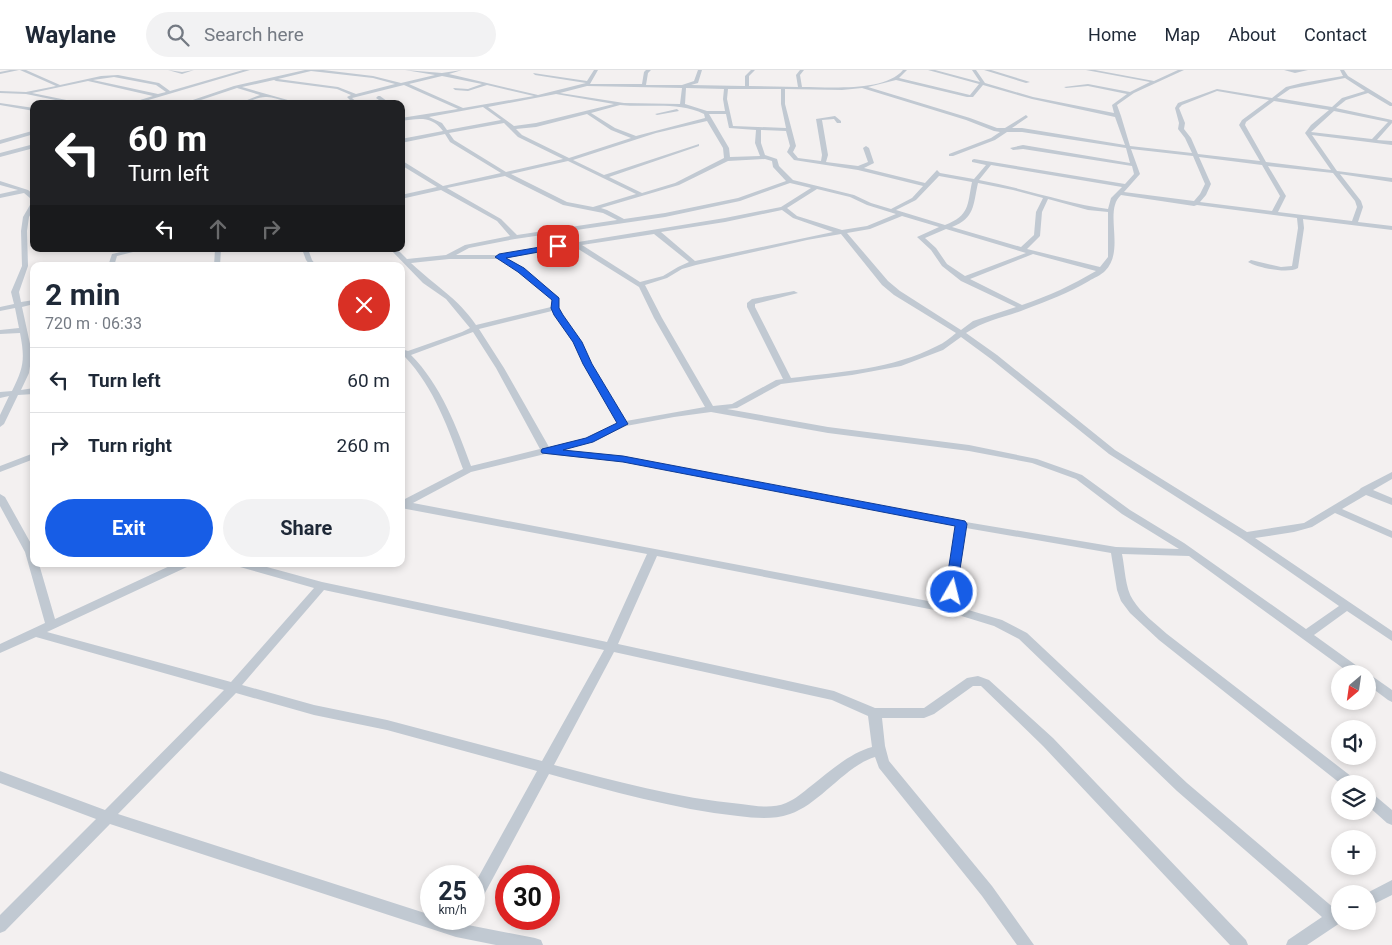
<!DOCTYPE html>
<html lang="en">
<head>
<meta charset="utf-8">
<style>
  body { margin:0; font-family:Roboto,sans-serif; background:#f2f2f3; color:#1f2937; height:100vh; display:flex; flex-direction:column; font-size:19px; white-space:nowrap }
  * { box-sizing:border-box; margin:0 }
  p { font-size:16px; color:#747a83 }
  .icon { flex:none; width:28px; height:28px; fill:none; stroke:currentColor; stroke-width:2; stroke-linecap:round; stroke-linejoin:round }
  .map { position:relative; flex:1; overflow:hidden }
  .panel { position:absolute; left:30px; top:192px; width:375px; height:305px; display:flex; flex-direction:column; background:#fff; border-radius:10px; box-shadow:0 2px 8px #0003 }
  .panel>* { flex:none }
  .banner { position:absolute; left:30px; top:30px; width:375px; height:152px; border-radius:10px; box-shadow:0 2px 8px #0003; background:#202124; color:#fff; overflow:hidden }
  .needle { width:32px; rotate:209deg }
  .buttons { position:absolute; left:1331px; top:595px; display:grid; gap:10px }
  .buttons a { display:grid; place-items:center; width:45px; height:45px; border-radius:50%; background:#fff; box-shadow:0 2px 8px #0003; font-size:25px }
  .speed { position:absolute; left:420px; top:795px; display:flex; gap:10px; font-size:25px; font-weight:700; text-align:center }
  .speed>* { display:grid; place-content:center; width:65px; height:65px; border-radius:50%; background:#fff; box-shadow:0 2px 8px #0003; line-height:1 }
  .speed small { font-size:12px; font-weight:400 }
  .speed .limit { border:8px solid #d22; background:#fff; color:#111 }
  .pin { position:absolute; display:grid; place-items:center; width:42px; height:42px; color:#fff; margin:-21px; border-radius:10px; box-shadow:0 2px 8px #0006 }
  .me { position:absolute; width:55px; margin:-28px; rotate:8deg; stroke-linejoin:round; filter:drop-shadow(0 0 4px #0008) }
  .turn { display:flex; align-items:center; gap:18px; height:105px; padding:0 15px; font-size:22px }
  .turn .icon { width:65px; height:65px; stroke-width:2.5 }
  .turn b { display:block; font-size:35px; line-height:42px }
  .lanes { display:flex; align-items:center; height:48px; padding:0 15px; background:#0003; justify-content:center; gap:25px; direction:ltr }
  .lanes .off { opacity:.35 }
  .round { display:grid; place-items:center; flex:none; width:52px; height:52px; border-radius:26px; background:#f2f2f3 }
  .headline { display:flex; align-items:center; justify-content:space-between; height:85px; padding:0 15px }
  h1 { font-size:30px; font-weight:700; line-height:38px }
  .button { display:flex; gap:10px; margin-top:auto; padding:10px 15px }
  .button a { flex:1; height:58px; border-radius:30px; background:#175de6; color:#fff; font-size:20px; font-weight:700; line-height:58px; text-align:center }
  .button a+a { background:#f2f2f3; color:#1f2937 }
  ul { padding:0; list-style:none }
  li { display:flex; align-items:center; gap:15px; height:65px; padding:0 15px; border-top:1px solid #e0e1e3 }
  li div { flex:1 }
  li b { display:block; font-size:19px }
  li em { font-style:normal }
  header { display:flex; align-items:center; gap:30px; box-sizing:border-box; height:70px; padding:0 25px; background:#fff; border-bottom:1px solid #e0e1e3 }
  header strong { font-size:24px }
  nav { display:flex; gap:28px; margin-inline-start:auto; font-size:18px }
  .search { width:350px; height:45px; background:#f2f2f3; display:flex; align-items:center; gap:12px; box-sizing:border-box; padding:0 18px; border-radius:28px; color:#747a83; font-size:19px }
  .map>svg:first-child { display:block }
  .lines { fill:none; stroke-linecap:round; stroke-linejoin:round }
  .street { fill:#c1c9d2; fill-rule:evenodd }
  .route { fill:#175de6; stroke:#0f3c96 }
</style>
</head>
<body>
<header>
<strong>Waylane</strong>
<div class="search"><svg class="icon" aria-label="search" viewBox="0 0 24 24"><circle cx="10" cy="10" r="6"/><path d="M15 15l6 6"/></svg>Search here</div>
<nav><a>Home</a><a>Map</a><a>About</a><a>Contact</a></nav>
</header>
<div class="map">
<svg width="1392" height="875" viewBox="0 0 1392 875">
  <rect width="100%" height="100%" fill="#f3f0f0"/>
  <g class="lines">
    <path class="street" d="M10,0H19L0,4V2Z
      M20,0H26L60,15L101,6L118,5L159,13L170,21L243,0H250L135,34H127L153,26L88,11L32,23L86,34H75L26,24L0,23V21L26,22L56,16ZM114,7L156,15L166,22L158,24L93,10Z
      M168,0L182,2L194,0L182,4Z
      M305,0H323L373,6L401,13L435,5L405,0L442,3L462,0L449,4L538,25L586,13L535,5L533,3L587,11L594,0H598L590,14H642L644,2L646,0H651L648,3L646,15H682L694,11L698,0H702L698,13L691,15L745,16V6L751,0H755L749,6V16L798,17L796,5L800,0H804L800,5L802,17C829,17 885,22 903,0H907L899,8L970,25L979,14L928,0H935L980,12L972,0H976L985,13L1033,27L1114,43L1112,35L1127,24L1088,16L1066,18L1064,17L1088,14L1130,22L1150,12L1086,0H1095L1154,11L1178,0H1184L1134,23L1117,35L1121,46L1130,76L1192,83L1185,68L1178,59L1179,53L1175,38L1178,33L1217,19L1272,28L1286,17L1302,13L1343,6L1340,0H1344L1348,6L1392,33V36H1390L1368,23L1346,30L1336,38L1392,50V53L1377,70L1392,71V75L1312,65L1337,101L1392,108V112L1340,104L1361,131L1363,137L1358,152L1392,156V160L1303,149L1304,158L1298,198C1288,204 1258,198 1248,192L1251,190L1281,197L1292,196L1298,158L1297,148L1197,135L1194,136L1121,125C1103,141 1126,180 1105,201C1101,205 1094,208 1089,211C1069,223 1047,231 1026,239C1006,247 985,250 966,263L997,285L1115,380L1247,462L1304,453L1359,420L1361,418L1392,402V409L1373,420L1392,428V435L1366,425L1342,439L1392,461V468L1335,443L1312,457L1294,462L1255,468L1392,561V571L1347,541L1314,565L1364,601L1366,604H1351L1189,486L1122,484C1125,498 1125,518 1133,530C1141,543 1156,554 1167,564L1356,710L1358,714H1341L1159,570L1130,543L1121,531L1117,520L1111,483L966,458L955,536L1002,550L1027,563L1187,713L1335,839L1340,838V851H1343L1307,875H1286L1288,870L1322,847L1177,721L1019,569L994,556L955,544L657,486L618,574L834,621L875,638H924L967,608L978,606L989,610L1053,668L1246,870L1248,875H1230L1043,676L981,616H973L934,644L924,648H882L885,676L889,691L992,816L1034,875H1017L982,826L879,698L875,687C845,696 820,734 790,744C772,750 756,748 738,746C674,739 611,721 549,704L479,834L474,836V815L537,701L387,660L314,645L236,623L118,744L431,845V849H444L453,852L454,849H471L468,855L535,868L541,870L543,875H496L456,867L110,754L5,861L0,863V845L96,749L0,713V701L105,740L224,620L36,567L0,583V574L45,553L25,482L0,436V424L5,427L34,479V494H39L55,549L174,494H188L187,497L47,562L231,612L314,518L240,497L239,494H256L322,512L607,572L647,484L401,438V431L463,399C449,360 434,317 405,287L401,288V279L408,281L462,262L470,258L446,229L423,213L390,179H397L407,189L446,185L465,175L510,166L497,151L441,120L401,129V125L437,117L401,95V90L443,116L501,103L450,72L445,64L401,73V69L443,61C431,45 418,49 401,51V48L458,39L404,15L352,28L359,34H354L347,27L351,25L337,19L276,11L274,10L242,17L302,34C290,34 279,28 267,27C258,26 247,34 237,34L260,25L237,18L189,34H181L234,16ZM311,1L373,8L395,14L356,24L338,17L278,9ZM442,6L482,14L468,19L453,18L455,20L468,21L487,15L534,26L463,38L409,14ZM1345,8L1365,21L1342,28L1332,37L1277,28L1290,19ZM896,10L967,27H973L983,15L1032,29L1115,47L1125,75L1022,58H1012L1028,47L1026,45L1005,58H997L970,48L868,17ZM587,16L682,18L680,34L624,33L560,23ZM686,18L724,19L723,29L725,41H707L685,34ZM862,18L966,50L994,61L1000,62L991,68L949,84V86H953L995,70L1007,62H1022L1126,78L1130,93L1023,75L1010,78L1013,80L1023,79L1132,96L1134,104L1125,114L974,89L972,90V92L986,95L974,109L940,103L937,100L925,113L864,98L874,93L869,78L866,76L863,78L868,92L858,96L826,92L828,85L822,50L834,49L837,53H841V51L835,46L816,49L822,85L821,91L798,88L793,82L796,76L785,34V19L842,20ZM728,19H781V34L786,58L733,56L727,29ZM1217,21L1269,30L1242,50L1239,55L1260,91L1198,84L1191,68L1184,59L1185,53L1179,38L1182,35ZM556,24L614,34L536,53L514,56L488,37ZM1274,31L1329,40L1311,55L1305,63L1331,100L1266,92L1245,55L1246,52ZM620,35C649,38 678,31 704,44L705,48L636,66L615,58L591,43ZM483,37L501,50L447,60L442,53L429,47ZM1334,41L1388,52L1372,69L1311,62ZM587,44L611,60L631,68L569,88L522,65L516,59L536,57ZM709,44H726L729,58L756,60L755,73L760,86L730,87L729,78ZM707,51L723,78L724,88L675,113L642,123L609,107L699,76V74L604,105L573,90L656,63ZM504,53L518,67L563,89L506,102L454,70L449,63ZM761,60L786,61L790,76L787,82L794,90L858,100L923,116L912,128L891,139L871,133L854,125L793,110L779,96L777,89L765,85L761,73ZM1131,79L1193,86L1205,114L1200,124L1194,131L1124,122L1140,104ZM1199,87L1262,95L1280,126L1272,141L1200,132L1206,125L1211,114ZM765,89L772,91L773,97L786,111L738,128L665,143L624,149L607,140L601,138L679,115L728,91ZM568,91L636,124L593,137L567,132L511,104ZM991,95L1122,117L1111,128L1108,139C1065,133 1023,118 979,110ZM1268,96L1333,103L1355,131L1357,137L1352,151L1278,142L1286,126ZM505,106L563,135L603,143L617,150L517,165L501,149L447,118ZM939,106L972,112C967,136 970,145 945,155L896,140L916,130ZM790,113L811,118L781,137L725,148L499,185H456L469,178L515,169L665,147L740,131ZM978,113L1013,120L1043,128L1036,142L1034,165L1021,177L952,157C975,148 973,135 978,113ZM817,119L850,127L867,135L896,144L867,156L842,160L797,146L787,138ZM1048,129L1088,140L1108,142V187L1100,197L1027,179L1040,166L1042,142ZM782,140L793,148L833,162L695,191L661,162L725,152ZM902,146L939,157L917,167L931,180L942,196L961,211L1016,237L973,251L961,260L900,221L888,211L847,163L870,159ZM946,159L1026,183L965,206L947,194L936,178L925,168ZM654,164L689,192L678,197L663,206L640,212L582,175ZM841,164L882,215L894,225L956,263C950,268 944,273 937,276C893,299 840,302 791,308L755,237V234L798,223L794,221L752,229L747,233V237L783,309L776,310L732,334L713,336L662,248L645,215L667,208L682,199L696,195L807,170ZM575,177L639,217L654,248L705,337L626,351L591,294L581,272L562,245L559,238V227L523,199L506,188ZM1033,184L1096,201C1072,215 1049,226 1022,235L970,209ZM449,189H498L519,201L552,230L551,237L476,255C458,228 434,215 411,193ZM552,241L573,272L583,294L618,353L586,368L549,377L504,298L479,259ZM473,262L496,298L540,379L471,396C457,358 441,315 411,285ZM961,267L991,289L1109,384L1241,468L1339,536L1306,559L1184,473L1130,440L1082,405L1037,389L969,375L828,357L727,339L737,338L781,314L852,305L901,296L943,280ZM711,342L828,363L969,381L1032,393L1076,409L1122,444L1179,479L1116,477L918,444L623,386L561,380L592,372L626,356L674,347ZM545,384L623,392L956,456L944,534L413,433L471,402ZM324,520L604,580L542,691L387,650L314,635L242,615ZM614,582L832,630L868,646L872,677C850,683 830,701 811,716C803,722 796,729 786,733C772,739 756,736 741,734C677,728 615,711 554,695Z
      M984,0H991L1030,12L1026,13Z
      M1284,0H1308L1295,3Z
      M378,26H380L391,34H385L376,28Z
      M0,33L34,38V41L0,35Z
      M677,39L679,41L657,45L655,44Z
      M32,61H34V64L0,74V70Z
      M34,74V78L0,87V83Z
      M0,111L28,120L34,125V139L29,147L27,161L28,196L19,222L21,232L34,230V234L22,237L32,283L29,303L21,320L34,318V324L18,325L4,354L0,357V345L9,326L0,328V322L12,321C24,297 25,289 20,263L0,264V260L19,258L15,238L0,241V237L14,234L11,222L22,196L21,161L23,147L30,135V128L24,123L0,128V124L18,120L0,115Z
      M134,179H145L117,186L114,196H108L112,184Z
      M215,179H221L220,196H214Z
      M302,179H308L312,190L317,196H311L306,190Z
      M34,383V389L0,402V396Z
      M1368,604L1372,606L1392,620V632L1388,630L1368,615Z
      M1368,722L1373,724L1392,740V755L1387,753L1368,736Z
      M1392,810V825L1368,837V824H1365Z"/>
  </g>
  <path class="route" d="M558,174L561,176L560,178L506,188L524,198L559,228V238L563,245L582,272L592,294L628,354L593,372L563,380L623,386L965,451L967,454L956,525H947L945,522L955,456L623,392L542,383L541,381L542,379L586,368L617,353L583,294L573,272L554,245L551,238L552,230L518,202L495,187L499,184Z"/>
</svg>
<div class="buttons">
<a><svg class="needle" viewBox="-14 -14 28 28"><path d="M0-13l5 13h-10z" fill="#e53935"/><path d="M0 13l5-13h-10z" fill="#747a83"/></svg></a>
<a><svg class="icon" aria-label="sound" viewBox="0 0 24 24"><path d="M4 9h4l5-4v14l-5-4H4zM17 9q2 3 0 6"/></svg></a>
<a><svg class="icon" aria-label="layers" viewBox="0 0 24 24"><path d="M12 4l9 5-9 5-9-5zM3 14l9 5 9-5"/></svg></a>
<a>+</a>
<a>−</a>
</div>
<div class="speed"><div>25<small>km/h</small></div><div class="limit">30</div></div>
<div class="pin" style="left:558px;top:176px;background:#d93025"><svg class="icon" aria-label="arrive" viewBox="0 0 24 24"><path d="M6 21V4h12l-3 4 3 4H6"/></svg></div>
<svg class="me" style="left:952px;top:522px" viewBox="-20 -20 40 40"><circle r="17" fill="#175de6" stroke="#fff" stroke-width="3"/><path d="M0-11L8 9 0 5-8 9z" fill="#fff"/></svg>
<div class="banner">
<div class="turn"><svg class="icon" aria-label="left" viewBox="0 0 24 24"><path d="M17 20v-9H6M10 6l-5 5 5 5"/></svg><div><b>60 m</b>Turn left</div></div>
<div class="lanes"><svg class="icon" aria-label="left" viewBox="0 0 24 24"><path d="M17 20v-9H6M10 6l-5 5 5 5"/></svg><svg class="icon off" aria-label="ahead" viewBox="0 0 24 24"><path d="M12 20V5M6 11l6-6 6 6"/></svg><svg class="icon off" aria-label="right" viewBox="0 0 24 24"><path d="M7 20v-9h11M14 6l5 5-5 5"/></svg></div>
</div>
<section class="panel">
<div class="headline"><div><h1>2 min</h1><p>720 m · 06:33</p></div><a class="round" style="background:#d93025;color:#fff"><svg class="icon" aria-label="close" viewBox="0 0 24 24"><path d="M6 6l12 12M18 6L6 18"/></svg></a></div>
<ul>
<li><svg class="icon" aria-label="left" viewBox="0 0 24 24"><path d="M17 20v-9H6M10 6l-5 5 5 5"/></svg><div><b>Turn left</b></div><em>60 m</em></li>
<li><svg class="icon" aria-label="right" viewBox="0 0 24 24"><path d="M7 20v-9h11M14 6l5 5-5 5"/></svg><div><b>Turn right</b></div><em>260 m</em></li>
</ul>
<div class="button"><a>Exit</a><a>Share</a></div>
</section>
</div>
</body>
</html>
